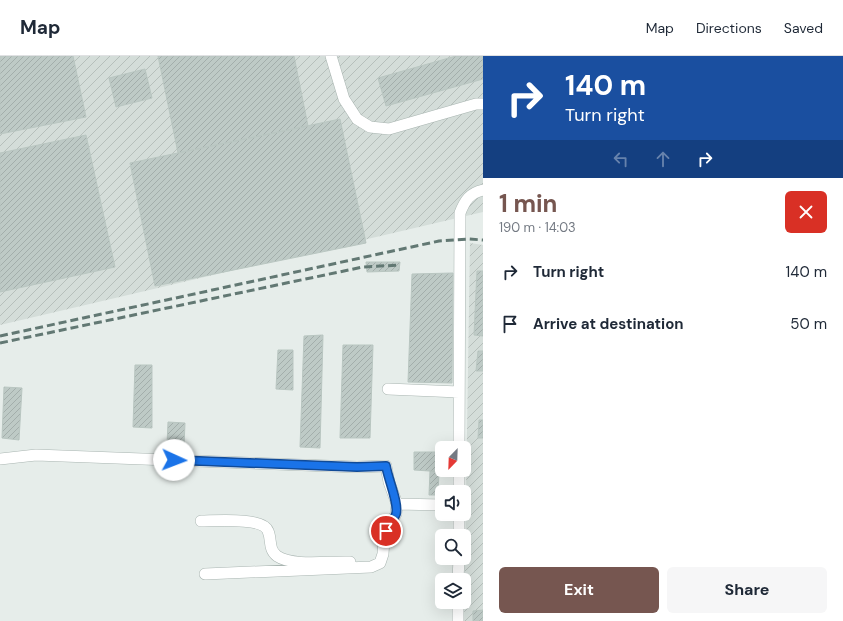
<!DOCTYPE html>
<html lang="en">
<head>
<meta charset="utf-8">
<style>
  body { margin:0; font-family:"DM Sans",sans-serif; background:#f6f6f7; color:#1f2937; height:100vh; display:flex; flex-direction:column; font-size:15px; white-space:nowrap }
  * { box-sizing:border-box; margin:0 }
  p { font-size:13px; color:#747a83 }
  .icon { flex:none; width:22px; height:22px; fill:none; stroke:currentColor; stroke-width:2; stroke-linecap:round; stroke-linejoin:round }
  .map { position:relative; flex:1; overflow:hidden }
  .panel { display:flex; flex-direction:column; background:#fff; width:360px }
  .panel>* { flex:none }
  .hud { background:#1a4fa0; color:#fff; overflow:hidden }
  .needle { width:26px; rotate:203deg }
  .fabs { position:absolute; left:435px; top:385px; display:grid; gap:8px }
  .fabs a { display:grid; place-items:center; width:36px; height:36px; border-radius:6px; background:#fff; box-shadow:0 4px 16px #0002; font-size:20px }
  .pin { position:absolute; display:grid; place-items:center; width:34px; height:34px; color:#fff; margin:-17px; border:2px solid #fff; border-radius:50%; box-shadow:0 1px 4px #0007 }
  .me { position:absolute; width:44px; margin:-22px; rotate:92deg; stroke-linejoin:round; filter:drop-shadow(0 0 3px #0008) }
  .turn { display:flex; align-items:center; gap:14px; height:84px; padding:0 16px; font-size:18px }
  .turn .icon { width:52px; height:52px; stroke-width:2.5 }
  .turn b { display:block; font-size:28px; line-height:34px }
  .lanes { display:flex; align-items:center; height:38px; padding:0 16px; background:#0003; justify-content:center; gap:20px; direction:ltr }
  .lanes .off { opacity:.35 }
  .round { display:grid; place-items:center; flex:none; width:42px; height:42px; border-radius:6px; background:#f6f6f7 }
  .summary { display:flex; align-items:center; justify-content:space-between; height:68px; padding:0 16px }
  h1 { font-size:24px; font-weight:700; line-height:30px; color:#765650 }
  .button { display:flex; gap:8px; margin-top:auto; padding:8px 16px }
  .button a { flex:1; height:46px; border-radius:6px; background:#765650; color:#fff; font-size:16px; font-weight:700; line-height:46px; text-align:center }
  .button a+a { background:#f6f6f7; color:#1f2937 }
  ul { padding:0; list-style:none }
  li { display:flex; align-items:center; gap:12px; height:52px; padding:0 16px }
  li div { flex:1 }
  li b { display:block; font-size:15px }
  li em { font-style:normal }
  header { display:flex; align-items:center; gap:24px; box-sizing:border-box; height:56px; padding:0 20px; background:#fff; border-bottom:1px solid #e0e1e3 }
  header strong { font-size:19px }
  nav { display:flex; gap:22px; margin-inline-start:auto; font-size:14px }
  main { display:flex; flex:1; min-height:0 }
  .map>svg:first-child { display:block }
  .industrial { fill:url(#industrial-furrows) }
  .building { fill:url(#building-hatch); stroke:#b9c6c1 }
  .lines { fill:none; stroke-linecap:round; stroke-linejoin:round }
  .minor-casing { stroke:#a9b5b1; stroke-width:12 }
  .minor { stroke:#fff; stroke-width:11 }
  .rail { stroke:#627873; stroke-width:3; stroke-dasharray:8 4; stroke-linecap:butt }
  .route-casing { stroke:#114b97; stroke-width:10 }
  .route { stroke:#1a73e8; stroke-width:7 }
</style>
</head>
<body>
<header>
<strong>Map</strong>
<nav><a>Map</a><a>Directions</a><a>Saved</a></nav>
</header>
<main>
<div class="map">
<svg width="483" height="565" viewBox="0 0 483 565">
  <defs>
    <pattern id="industrial-furrows" width="10" height="10" patternUnits="userSpaceOnUse"><rect width="10" height="10" fill="#d4ddd9"/><path d="M-1 1l2-2M0 10L10 0M9 11l2-2" fill="none" stroke="#b6bfbb"/></pattern>
    <pattern id="building-hatch" width="6" height="6" patternUnits="userSpaceOnUse"><rect width="6" height="6" fill="#becac6"/><path d="M-1 1l2-2M0 6l6-6M5 7l2-2" fill="none" stroke="#a3aeab"/></pattern>
  </defs>
  <rect width="100%" height="100%" fill="#e6edea"/>
  <path class="industrial" d="M0,0H483V156L0,269Z
    M470,187L483,189V565H464Z"/>
  <path class="building" d="M0,0H73L86,61L0,78Z
    M158,0H294L308,70L178,97Z
    M456,0H483V23L386,50L378,22Z
    M145,13L152,42L116,51L109,22Z
    M340,63L366,187L155,230L130,107Z
    M86,79L115,211L0,236V97Z
    M366,206H400L399,215L367,216Z
    M477,215H483V280L474,279Z
    M453,217L452,327L408,326L412,218Z
    M323,279L320,392L300,391L304,280Z
    M343,289H373L370,382H340Z
    M278,294H293V334L276,333Z
    M478,295H483V315H476Z
    M135,309H152V372L133,371Z
    M4,331L22,332L19,384L2,382Z
    M479,364H483V382H478Z
    M168,366L185,367L184,390L167,389Z
    M414,396H442V414H445V416L414,414Z
    M430,415L439,416L438,439H429Z
    M483,554V565H473V555Z"/>
  <g class="lines">
    <defs>
      <path id="minor" d="M331,0L344,43L357,63L370,71L389,73L476,48H483
        M388,333L459,336
        M459,392L460,157C465,144 470,137 483,134
        M0,403L36,399L357,411L386,410L389,426L397,448L396,458L386,475L384,483L383,498L380,507L371,511L205,518
        M459,414V436
        M397,448L442,449
        M201,465C215,465 263,461 268,475C272,484 268,493 277,500C293,511 330,505 350,506
        M459,480V458
        M458,524L459,502
        M458,565V546"/>
    </defs>
    <use href="#minor" class="minor-casing"/>
    <use href="#minor" class="minor"/>
    <path class="rail" d="M0,280L439,185L469,183L483,184
      M0,287L363,211L400,209"/>
  </g>
  <g class="lines">
    <defs>
      <path id="route" d="M174,404L357,411L386,410C388,423 399,447 396,458C394,463 389,469 386,475"/>
    </defs>
    <use href="#route" class="route-casing"/>
    <use href="#route" class="route"/>
  </g>
</svg>
<div class="fabs">
<a><svg class="needle" viewBox="-14 -14 28 28"><path d="M0-13l5 13h-10z" fill="#e53935"/><path d="M0 13l5-13h-10z" fill="#747a83"/></svg></a>
<a><svg class="icon" aria-label="sound" viewBox="0 0 24 24"><path d="M4 9h4l5-4v14l-5-4H4zM17 9q2 3 0 6"/></svg></a>
<a><svg class="icon" aria-label="search" viewBox="0 0 24 24"><circle cx="10" cy="10" r="6"/><path d="M15 15l6 6"/></svg></a>
<a><svg class="icon" aria-label="layers" viewBox="0 0 24 24"><path d="M12 4l9 5-9 5-9-5zM3 14l9 5 9-5"/></svg></a>
</div>
<div class="pin" style="left:386px;top:475px;background:#d93025"><svg class="icon" aria-label="arrive" viewBox="0 0 24 24"><path d="M6 21V4h12l-3 4 3 4H6"/></svg></div>
<svg class="me" style="left:174px;top:404px" viewBox="-20 -20 40 40"><circle r="19" fill="#fff"/><path d="M0-13L10 11 0 6-10 11z" fill="#1a73e8"/></svg>
</div>
<section class="panel">
<div class="hud">
<div class="turn"><svg class="icon" aria-label="right" viewBox="0 0 24 24"><path d="M7 20v-9h11M14 6l5 5-5 5"/></svg><div><b>140 m</b>Turn right</div></div>
<div class="lanes"><svg class="icon off" aria-label="left" viewBox="0 0 24 24"><path d="M17 20v-9H6M10 6l-5 5 5 5"/></svg><svg class="icon off" aria-label="ahead" viewBox="0 0 24 24"><path d="M12 20V5M6 11l6-6 6 6"/></svg><svg class="icon" aria-label="right" viewBox="0 0 24 24"><path d="M7 20v-9h11M14 6l5 5-5 5"/></svg></div>
</div>
<div class="summary"><div><h1>1 min</h1><p>190 m · 14:03</p></div><a class="round" style="background:#d93025;color:#fff"><svg class="icon" aria-label="close" viewBox="0 0 24 24"><path d="M6 6l12 12M18 6L6 18"/></svg></a></div>
<ul>
<li><svg class="icon" aria-label="right" viewBox="0 0 24 24"><path d="M7 20v-9h11M14 6l5 5-5 5"/></svg><div><b>Turn right</b></div><em>140 m</em></li>
<li><svg class="icon" aria-label="arrive" viewBox="0 0 24 24"><path d="M6 21V4h12l-3 4 3 4H6"/></svg><div><b>Arrive at destination</b></div><em>50 m</em></li>
</ul>
<div class="button"><a>Exit</a><a>Share</a></div>
</section>
</main>
</body>
</html>
